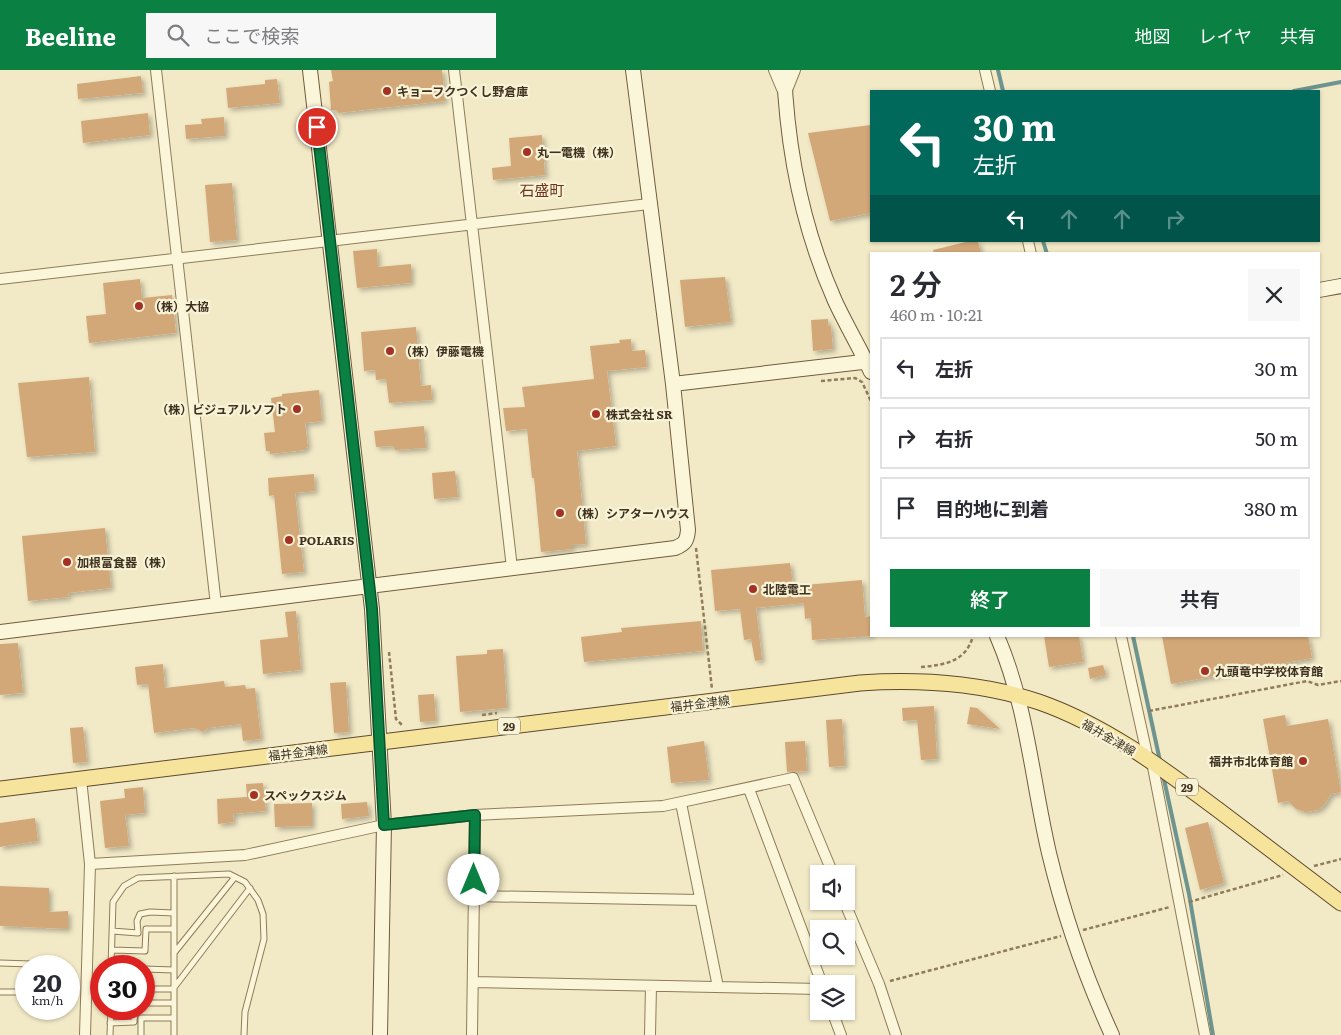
<!DOCTYPE html>
<html lang="ja">
<head>
<meta charset="utf-8">
<style>
  body { margin:0; font-family:Literata,"Noto Sans JP",serif; background:#f7f7f7; color:#2b2b33; height:100vh; display:flex; flex-direction:column; font-size:19px; white-space:nowrap }
  * { box-sizing:border-box; margin:0 }
  p { font-size:16px; color:#7c7c81 }
  .icon { flex:none; width:28px; height:28px; fill:none; stroke:currentColor; stroke-width:2; stroke-linecap:round; stroke-linejoin:round }
  .map { position:relative; flex:1; overflow:hidden }
  .sheet { position:absolute; left:870px; top:182px; width:450px; height:385px; display:flex; flex-direction:column; background:#fff; border-radius:0px; box-shadow:0 1px 4px #0004 }
  .sheet>* { flex:none }
  .top-card { position:absolute; left:870px; top:20px; width:450px; height:152px; border-radius:0px; box-shadow:0 1px 4px #0004; background:#00695c; color:#fff; overflow:hidden }
  .tools { position:absolute; left:810px; top:795px; display:grid; gap:10px }
  .tools a { display:grid; place-items:center; width:45px; height:45px; border-radius:0px; background:#fff; box-shadow:0 1px 4px #0004; font-size:25px }
  .speed { position:absolute; left:15px; top:885px; display:flex; gap:10px; font-size:25px; font-weight:700; text-align:center }
  .speed>* { display:grid; place-content:center; width:65px; height:65px; border-radius:50%; background:#fff; box-shadow:0 1px 4px #0004; line-height:1 }
  .speed small { font-size:12px; font-weight:400 }
  .speed .limit { border:8px solid #d22; background:#fff; color:#111 }
  .pin { position:absolute; display:grid; place-items:center; width:42px; height:42px; color:#fff; margin:-21px; border:2px solid #fff; border-radius:50%; box-shadow:0 1px 5px #0007 }
  .me { position:absolute; width:55px; margin:-28px; rotate:0deg; stroke-linejoin:round; filter:drop-shadow(0 0 4px #0008) }
  .turn { display:flex; align-items:center; gap:18px; height:105px; padding:0 20px; font-size:22px }
  .turn .icon { width:65px; height:65px; stroke-width:2.5 }
  .turn b { display:block; font-size:35px; line-height:42px }
  .lanes { display:flex; align-items:center; height:48px; padding:0 20px; background:#0003; justify-content:center; gap:25px; direction:ltr }
  .lanes .off { opacity:.35 }
  .round { display:grid; place-items:center; flex:none; width:52px; height:52px; border-radius:0px; background:#f7f7f7 }
  .summary { display:flex; align-items:center; justify-content:space-between; height:85px; padding:0 20px }
  h1 { font-size:30px; font-weight:600; line-height:38px }
  .cta { display:flex; gap:10px; margin-top:auto; padding:10px 20px }
  .cta a { flex:1; height:58px; border-radius:0px; background:#0b8043; color:#fff; font-size:20px; font-weight:600; line-height:58px; text-align:center }
  .cta a+a { background:#f7f7f7; color:#2b2b33 }
  ul { padding:0; list-style:none }
  li { display:flex; align-items:center; gap:15px; height:62px; margin:0 10px 8px; padding:0 10px; border:2px solid #e1e1e2; border-radius:0px }
  li div { flex:1 }
  li b { display:block; font-size:19px }
  li em { font-style:normal }
  header { display:flex; align-items:center; gap:30px; box-sizing:border-box; height:70px; padding:0 25px; background:#0b8043; color:#fff }
  header strong { font-size:24px }
  nav { display:flex; gap:28px; margin-inline-start:auto; font-size:18px }
  .search { width:350px; height:45px; background:#f7f7f7; display:flex; align-items:center; gap:12px; box-sizing:border-box; padding:0 18px; border-radius:0px; color:#7c7c81; font-size:19px }
  .map>svg:first-child { display:block }
  .lines { fill:none; stroke-linecap:round; stroke-linejoin:round }
  .stream { stroke:#6d948f; stroke-width:4 }
  .building { fill:#d3a879; filter:url(#shadow) }
  .lane-casing { stroke:#8f7c59; stroke-width:7 }
  .street-casing { stroke:#8f7c59; stroke-width:12 }
  .secondary-casing { stroke:#715c3d; stroke-width:16 }
  .primary-casing { stroke:#5c492e; stroke-width:17 }
  .path { stroke:#8f7c59; stroke-width:2.5; stroke-dasharray:4 2.5; stroke-linecap:butt }
  .lane { stroke:#fbf5da; stroke-width:5 }
  .street { stroke:#fbf5da; stroke-width:10 }
  .secondary { stroke:#fbf5da; stroke-width:14 }
  .primary { stroke:#f7e49c; stroke-width:15 }
  .route-casing { stroke:#07532c; stroke-width:12 }
  .route { stroke:#0b8043; stroke-width:9 }
  .poi-dot { fill:#a33225; stroke:#f8f2d6; stroke-width:2 }
  .labels { text-anchor:middle; dominant-baseline:central; stroke-width:4.5; stroke-linejoin:round; paint-order:stroke }
  .shield { fill:#f8f2d6; stroke:#766b55; stroke-width:1 }
  .shield-label { font-size:11px; font-weight:bold; fill:#3e311e }
  .poi-label { font-size:12px; font-weight:bold; fill:#3e311e; stroke:#f8f2d6; text-anchor:start }
  .street-label { font-size:12px; fill:#3e311e; stroke:#f8f2d6 }
  .quarter-label { font-size:15px; fill:#6e351a; stroke:#f8f2d6 }
</style>
</head>
<body>
<header>
<strong>Beeline</strong>
<div class="search"><svg class="icon" aria-label="search" viewBox="0 0 24 24"><circle cx="10" cy="10" r="6"/><path d="M15 15l6 6"/></svg>ここで検索</div>
<nav><a>地図</a><a>レイヤ</a><a>共有</a></nav>
</header>
<div class="map">
<svg width="1341" height="965" viewBox="0 0 1341 965">
  <defs>
    <filter id="shadow"><feDropShadow dx="3" dy="3" stdDeviation="2.5" flood-color="#0004"/></filter>
  </defs>
  <rect width="100%" height="100%" fill="#f2e9c6"/>
  <g class="lines">
    <path class="stream" d="M998,0L1003,21
      M1294,21L1341,12
      M1043,171L1047,184
      M1133,566L1160,691
      M1163,705L1189,824L1213,965"/>
  </g>
  <path class="building" d="M331,0H442L445,31L338,43L337,40H331L329,12L333,11Z
    M141,6L143,23L78,29L77,14Z
    M277,9L280,33L228,38L226,18L265,14V10Z
    M148,43L150,65L83,73L81,51Z
    M224,47L225,66L186,69L185,55L202,54L201,49Z
    M871,55V143L830,151L808,63Z
    M542,65L545,105L493,110L492,98L511,96L509,68Z
    M232,113L237,170L210,172L205,115Z
    M970,171H978L981,184H934L933,180Z
    M377,179L378,197L411,194V213L357,218L353,181Z
    M725,207L731,252L685,257L680,210Z
    M140,209L142,228L172,225L176,263L89,273L86,246L106,244L103,213Z
    M828,249V256L831,255L833,279L813,281L811,250Z
    M416,257L421,316L431,315L432,330L389,333L386,309L376,310L375,300L364,301L361,262Z
    M631,269L632,281L645,280L647,297L607,301L616,376L577,381L586,474L572,475V479L541,482L534,408H532L527,359L506,361L503,338L525,337L522,317L594,309L590,276L620,273L619,270Z
    M89,307L95,382L27,387L18,313Z
    M319,320L322,351L305,353L308,377L305,378V380L270,384V381H266L264,363L275,362L271,328L282,326V324Z
    M424,356L426,378L395,380L393,376L376,377L374,361Z
    M455,401L458,427L434,429L432,403Z
    M314,404L315,421L295,423L304,502L282,504L274,425L269,426L268,408Z
    M105,458L111,518L68,523L69,527L28,531L22,466Z
    M790,493L793,516L862,510L865,547L871,546V566L812,570L811,548L805,549L804,533L756,538L762,590L755,591L751,569L744,570L740,539L715,541L711,500Z
    M296,541L301,600L263,604L260,570L288,567L285,542Z
    M701,551L703,581L584,592L581,567L622,562L621,558Z
    M1044,566H1079L1083,592L1049,597Z
    M1162,566H1308L1312,588L1171,614Z
    M18,573L23,623L0,625V574Z
    M503,579L507,638L460,642L456,586L487,584V580Z
    M163,594L165,618L224,611L225,617L245,615L246,619L255,618L261,669L243,671L241,654L208,658L203,662L194,658L154,663L148,614L137,615L135,597Z
    M1103,595L1106,605L1090,609L1088,598Z
    M346,612L349,662L334,663L330,613Z
    M434,624L436,651L420,652L418,625Z
    M934,636L937,689L921,690L917,650L903,651L902,638Z
    M970,637L977,638L1000,659L967,654Z
    M1285,645L1287,656L1328,649L1341,722L1331,724L1325,734L1318,740L1305,742L1296,739L1288,731L1278,733L1263,649Z
    M842,649L845,696L829,697L826,650Z
    M83,657L87,692L73,693L70,658Z
    M704,671L709,710L671,713L667,677Z
    M805,671L807,701L787,702L785,672Z
    M263,713L266,741L233,744L234,752L218,754L217,729L247,727L246,714Z
    M143,717L145,743L125,745L129,776L105,778L100,731L125,728L124,719Z
    M367,732L369,746L342,749L341,734Z
    M312,733V756L275,757L274,734Z
    M35,748L38,771L0,777V753Z
    M1208,752L1224,813L1200,820L1185,758Z
    M0,816L49,818V842L68,841V859L0,856Z"/>
  <g class="lines">
    <defs>
      <path id="lane" d="M112,861L138,863L137,851L140,844L150,842L174,843
        M112,880L145,881L146,859H174
        M174,883L235,807
        M0,893L62,895
        M111,896L113,832L124,816L138,808L229,804L245,812L258,830L263,844L264,869L245,942L244,965
        M144,899L174,900
        M144,919H173L250,818
        M0,922H23L26,916
        M144,933H174
        M110,953L134,952L135,939
        M110,965L111,939
        M141,965V948H174
        M174,965V806"/>
      <path id="street" d="M156,0L216,535
        M454,0L512,498
        M774,0L782,19
        M985,0L990,21
        M787,20L795,0
        M1028,171L1031,184
        M0,209L649,134
        M1121,566L1148,689
        M1152,692L1205,965
        M81,709L90,794L85,965
        M749,719L822,914
        M681,733L718,917
        M90,794L245,785L384,755L475,745
        M474,826L700,830
        M844,831L879,914L896,965
        M473,912L819,919
        M832,941L841,965
        M472,965L475,745L663,736L793,708L833,804
        M650,965L651,916"/>
      <path id="secondary" d="M310,0L372,539L384,755L380,965
        M784,0C787,78 803,159 835,231C846,255 860,278 871,302
        M1319,220L1341,216
        M673,314L871,291
        M0,562L675,478C685,474 687,471 688,460L673,314L633,0
        M997,566C1027,635 1032,710 1049,783C1064,846 1085,906 1112,965"/>
      <path id="primary" d="M0,719L860,613C920,609 982,613 1039,632C1105,655 1162,698 1217,739C1258,770 1300,802 1341,833"/>
    </defs>
    <use href="#lane" class="lane-casing"/>
    <use href="#street" class="street-casing"/>
    <use href="#secondary" class="secondary-casing"/>
    <use href="#primary" class="primary-casing"/>
    <path class="path" d="M821,311L855,308L862,312L871,331
      M696,478L712,619
      M389,582L396,649L403,656
      M921,597C944,595 966,592 973,566
      M1149,641L1307,611L1318,615L1341,611
      M482,645L497,643
      M1314,796L1341,789
      M1189,832L1283,805
      M1083,860L1170,837
      M890,911L1061,866"/>
    <use href="#lane" class="lane"/>
    <use href="#street" class="street"/>
    <use href="#secondary" class="secondary"/>
    <use href="#primary" class="primary"/>
  </g>
  <g class="lines">
    <defs>
      <path id="route" d="M317,57L372,539L384,755L475,745L474,810"/>
    </defs>
    <use href="#route" class="route-casing"/>
    <use href="#route" class="route"/>
  </g>
  <g class="poi-dot">
    <circle cx="387" cy="21" r="5"/>
    <circle cx="527" cy="82" r="5"/>
    <circle cx="139" cy="236" r="5"/>
    <circle cx="390" cy="281" r="5"/>
    <circle cx="297" cy="339" r="5"/>
    <circle cx="596" cy="344" r="5"/>
    <circle cx="560" cy="443" r="5"/>
    <circle cx="289" cy="470" r="5"/>
    <circle cx="67" cy="492" r="5"/>
    <circle cx="753" cy="519" r="5"/>
    <circle cx="1205" cy="601" r="5"/>
    <circle cx="1303" cy="691" r="5"/>
    <circle cx="254" cy="725" r="5"/>
  </g>
  <g class="labels">
    <g class="shield">
      <rect x="498" y="647.5" width="22" height="17" rx="4"/>
      <rect x="1176" y="708.5" width="22" height="17" rx="4"/>
    </g>
    <g class="shield-label">
      <text x="509" y="656">29</text>
      <text x="1187" y="717">29</text>
    </g>
    <g class="poi-label">
      <text x="397" y="21">キョーフクつくし野倉庫</text>
      <text x="537" y="82">丸一電機（株）</text>
      <text x="149" y="236">（株）大協</text>
      <text x="400" y="281">（株）伊藤電機</text>
      <text x="287" y="339" text-anchor="end">（株）ビジュアルソフト</text>
      <text x="606" y="344">株式会社 SR</text>
      <text x="570" y="443">（株）シアターハウス</text>
      <text x="299" y="470">POLARIS</text>
      <text x="77" y="492">加根富食器（株）</text>
      <text x="763" y="519">北陸電工</text>
      <text x="1215" y="601">九頭竜中学校体育館</text>
      <text x="1293" y="691" text-anchor="end">福井市北体育館</text>
      <text x="264" y="725">スペックスジム</text>
    </g>
    <g class="street-label">
      <text transform="translate(700 633) rotate(-7)">福井金津線</text>
      <text transform="translate(1109 667) rotate(30)">福井金津線</text>
      <text transform="translate(298 682) rotate(-7)">福井金津線</text>
    </g>
    <g class="quarter-label">
      <text x="542" y="119">石盛町</text>
    </g>
  </g>
</svg>
<div class="tools">
<a><svg class="icon" aria-label="sound" viewBox="0 0 24 24"><path d="M4 9h4l5-4v14l-5-4H4zM17 9q2 3 0 6"/></svg></a>
<a><svg class="icon" aria-label="search" viewBox="0 0 24 24"><circle cx="10" cy="10" r="6"/><path d="M15 15l6 6"/></svg></a>
<a><svg class="icon" aria-label="layers" viewBox="0 0 24 24"><path d="M12 4l9 5-9 5-9-5zM3 14l9 5 9-5"/></svg></a>
</div>
<div class="speed"><div>20<small>km/h</small></div><div class="limit">30</div></div>
<div class="pin" style="left:317px;top:57px;background:#d93025"><svg class="icon" aria-label="arrive" viewBox="0 0 24 24"><path d="M6 21V4h12l-3 4 3 4H6"/></svg></div>
<svg class="me" style="left:474px;top:810px" viewBox="-20 -20 40 40"><circle r="19" fill="#fff"/><path d="M0-13L10 11 0 6-10 11z" fill="#0b8043"/></svg>
<div class="top-card">
<div class="turn"><svg class="icon" aria-label="left" viewBox="0 0 24 24"><path d="M17 20v-9H6M10 6l-5 5 5 5"/></svg><div><b>30 m</b>左折</div></div>
<div class="lanes"><svg class="icon" aria-label="left" viewBox="0 0 24 24"><path d="M17 20v-9H6M10 6l-5 5 5 5"/></svg><svg class="icon off" aria-label="ahead" viewBox="0 0 24 24"><path d="M12 20V5M6 11l6-6 6 6"/></svg><svg class="icon off" aria-label="ahead" viewBox="0 0 24 24"><path d="M12 20V5M6 11l6-6 6 6"/></svg><svg class="icon off" aria-label="right" viewBox="0 0 24 24"><path d="M7 20v-9h11M14 6l5 5-5 5"/></svg></div>
</div>
<section class="sheet">
<div class="summary"><div><h1>2 分</h1><p>460 m · 10:21</p></div><a class="round"><svg class="icon" aria-label="close" viewBox="0 0 24 24"><path d="M6 6l12 12M18 6L6 18"/></svg></a></div>
<ul>
<li><svg class="icon" aria-label="left" viewBox="0 0 24 24"><path d="M17 20v-9H6M10 6l-5 5 5 5"/></svg><div><b>左折</b></div><em>30 m</em></li>
<li><svg class="icon" aria-label="right" viewBox="0 0 24 24"><path d="M7 20v-9h11M14 6l5 5-5 5"/></svg><div><b>右折</b></div><em>50 m</em></li>
<li><svg class="icon" aria-label="arrive" viewBox="0 0 24 24"><path d="M6 21V4h12l-3 4 3 4H6"/></svg><div><b>目的地に到着</b></div><em>380 m</em></li>
</ul>
<div class="cta"><a>終了</a><a>共有</a></div>
</section>
</div>
</body>
</html>
